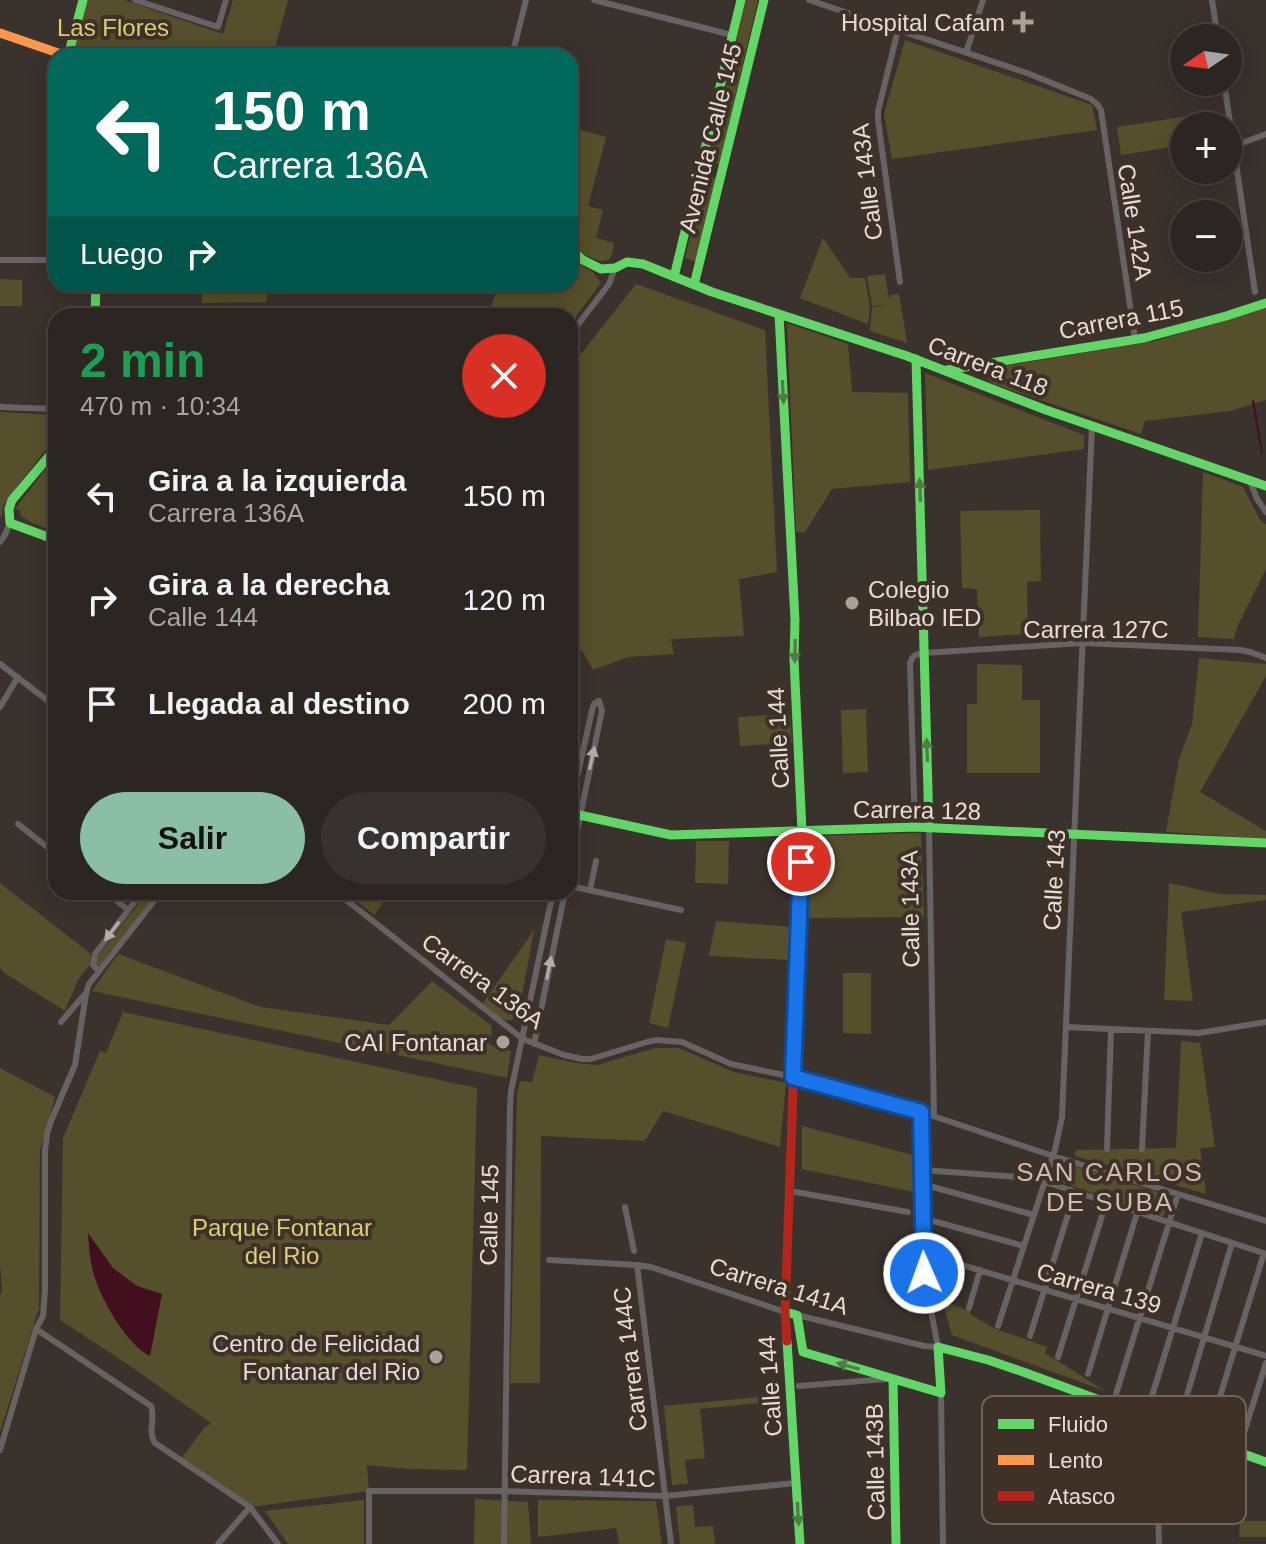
<!DOCTYPE html>
<html lang="es">
<head>
<meta charset="utf-8">
<style>
  body { margin:0; font-family:Arial,sans-serif; background:#38322f; color:#f1f3f6; height:100vh; display:flex; flex-direction:column; font-size:30px; white-space:nowrap }
  * { box-sizing:border-box; margin:0 }
  p { font-size:26px; color:#a6a5a5 }
  .icon { flex:none; width:44px; height:44px; fill:none; stroke:currentColor; stroke-width:2; stroke-linecap:round; stroke-linejoin:round }
  .map { position:relative; flex:1; overflow:hidden }
  .drawer { position:absolute; left:48px; top:308px; width:530px; height:592px; display:flex; flex-direction:column; background:#2c2622; border-radius:24px; box-shadow:0 4px 20px #0003,0 0 0 2px #484340 }
  .drawer>* { flex:none }
  .top-card { position:absolute; left:48px; top:48px; width:530px; height:244px; border-radius:24px; box-shadow:0 4px 20px #0003,0 0 0 2px #484340; background:#00695c; color:#fff; overflow:hidden }
  .needle { width:52px; rotate:257deg }
  .tools { position:absolute; left:1170px; top:24px; display:grid; gap:16px }
  .tools a { display:grid; place-items:center; width:72px; height:72px; border-radius:50%; background:#2c2622; box-shadow:0 4px 20px #0003,0 0 0 2px #484340; font-size:40px }
  .pin { position:absolute; display:grid; place-items:center; width:68px; height:68px; color:#fff; margin:-34px; border:4px solid #fff; border-radius:50%; box-shadow:0 2px 8px #0007 }
  .me { position:absolute; width:88px; margin:-44px; rotate:358deg; stroke-linejoin:round; filter:drop-shadow(0 0 6px #0008) }
  .turn { display:flex; align-items:center; gap:28px; height:168px; padding:0 32px; font-size:36px }
  .turn .icon { width:104px; height:104px; stroke-width:2.5 }
  .turn b { display:block; font-size:56px; line-height:68px }
  .then { display:flex; align-items:center; height:76px; padding:0 32px; background:#0003; gap:16px; font-size:30px }
  .round { display:grid; place-items:center; flex:none; width:84px; height:84px; border-radius:42px; background:#38322f }
  .overview { display:flex; align-items:center; justify-content:space-between; height:136px; padding:0 32px }
  h1 { font-size:48px; font-weight:700; line-height:60px; color:#1e9e55 }
  .button { display:flex; gap:16px; margin-top:auto; padding:16px 32px }
  .button a { flex:1; height:92px; border-radius:48px; background:#8abfa5; color:#111; font-size:32px; font-weight:700; line-height:92px; text-align:center }
  .button a+a { background:#38322f; color:#f1f3f6 }
  ul { padding:0; list-style:none }
  li { display:flex; align-items:center; gap:24px; height:104px; padding:0 32px }
  li div { flex:1 }
  li b { display:block; font-size:30px }
  li em { font-style:normal }
  .map>svg:first-child { display:block }
  .green { fill:#564f2b }
  .water { fill:#410f1d }
  .lines { fill:none; stroke-linecap:round; stroke-linejoin:round }
  .stream { stroke:#410f1d; stroke-width:2 }
  .street { stroke:#676363; stroke-width:6 }
  .fast { stroke:#63d668; stroke-width:9 }
  .slow { stroke:#ff974d; stroke-width:9 }
  .jam { stroke:#b3261e; stroke-width:9 }
  .oneway { fill:#4f7b45 }
  .oneway2 { fill:#b3aca8 }
  .route-casing { stroke:#114b97; stroke-width:20 }
  .route { stroke:#1a73e8; stroke-width:14 }
  .poi-dot { fill:#a9a09b; stroke:#3f3128; stroke-width:3 }
  .labels { text-anchor:middle; dominant-baseline:central; stroke-width:8; stroke-linejoin:round; paint-order:stroke }
  .poi-label { font-size:24px; fill:#e5dcd6; stroke:#3f3128; text-anchor:end }
  .park-label { font-size:24px; fill:#dcce74; stroke:#3f3128 }
  .street-label { font-size:24px; fill:#e5dcd6; stroke:#3f3128 }
  .neighbourhood-label { font-size:26px; letter-spacing:2px; fill:#cdbbaf; stroke:#3f3128 }
  .key { fill:#3f3128; stroke:#71645c; stroke-width:2 }
  .key-label { font-size:22px; fill:#e5dcd6 }
</style>
</head>
<body>
<div class="map">
<svg width="1266" height="1544" viewBox="0 0 1266 1544">
  <rect width="100%" height="100%" fill="#3a322d"/>
  <path class="green" d="M86,0H124L223,34L233,0H288L273,56H78L72,54Z
    M746,0H758L719,164L708,162Z
    M905,40L1092,105L1097,130L892,159L884,114Z
    M1208,113L1209,126H1184V145L1121,155L1117,127Z
    M572,127L606,137L588,206L603,210L596,238L614,243C613,248 613,253 611,257C603,269 578,250 570,244V136Z
    M705,175L717,178L696,262L685,258Z
    M823,238L850,278H865L870,307L868,324L800,298Z
    M570,259L593,272L601,283L570,324V316H487L499,284H570Z
    M885,274L889,300L890,295L899,294L907,343L870,331L872,307L888,305L872,306L867,276Z
    M0,279L22,280V306H0Z
    M202,284H267V302L202,303Z
    M636,284L765,330L777,572L739,579L744,636L671,639L674,654L628,657L593,670L582,651L570,643V368Z
    M1266,308V400L1230,411L1145,421L1141,434L996,385C990,382 985,379 986,371L991,368L1155,341Z
    M787,323L848,344L852,392L908,393L910,482L832,489L805,532H796Z
    M925,373L1084,435V449L928,470Z
    M0,412L56,415V437L8,498L3,506L2,516H0Z
    M56,455V532L30,522L21,516L20,510L15,509Z
    M1203,472L1243,487L1260,520L1266,524V569L1237,627L1234,639L1198,637Z
    M1040,510L1041,581L1027,582L1028,634L979,637L977,589L962,588L960,511Z
    M1199,658L1266,664V676L1200,792L1266,831V839L1166,832L1179,759L1192,724Z
    M977,664L1022,665V700H1040V773H967V704H977Z
    M866,709L868,772L843,773L841,710Z
    M790,714L792,743L740,746L738,717Z
    M921,833L924,917L806,918L808,836Z
    M696,841H729L728,884L695,883Z
    M0,883L91,954L90,965L79,978L65,1011L3,972L0,967Z
    M1169,883L1219,894L1266,895V900L1181,912L1193,1001L1164,1000Z
    M147,892H157L100,965H97L96,963V959Z
    M345,892H391L374,915Z
    M716,921L793,927L791,960L709,956Z
    M534,930L518,1017C505,1027 493,1012 483,1003Z
    M666,939L686,943L668,1028L649,1023Z
    M118,954L261,1007L389,1025L432,981L492,1026L490,1045L511,1051L507,1078L92,991Z
    M843,973H871V1034L843,1033Z
    M123,1012L477,1088L467,1470L408,1469L367,1465L369,1491L250,1507L180,1460L205,1427L211,1423L127,1364L60,1320L63,1138L100,1051L106,1053Z
    M1181,1041L1200,1043L1215,1147L1200,1148L1206,1194L1075,1156L1076,1150L1176,1148Z
    M655,1048H679L734,1072L786,1083L780,1147L663,1111L645,1141L541,1136L540,1383H510L517,1095L520,1081L532,1082L539,1055L575,1063L597,1065Z
    M0,1068L55,1097L40,1150L39,1308L0,1432V1296L2,1291L0,1263Z
    M802,1126L913,1155L914,1192L802,1169Z
    M1064,1163L1170,1196L1163,1217L1051,1179C1053,1169 1054,1165 1064,1163Z
    M942,1301L970,1311V1314L993,1328L1047,1347L1045,1353L1105,1391L952,1335Z
    M780,1395V1401L700,1409L705,1458L685,1460L688,1484L672,1485L664,1406Z
    M475,1499L528,1502L531,1544H474Z
    M364,1500V1544H288L265,1511Z
    M538,1500L656,1501L662,1544H619L616,1528L538,1537Z
    M693,1505L695,1527L713,1526L715,1544H680L676,1506Z
    M1240,1521H1266V1537H1239Z"/>
  <path class="water" d="M88,1233L113,1268L137,1286L162,1294L150,1356C128,1346 102,1301 95,1278C90,1264 89,1248 88,1233Z"/>
  <g class="lines">
    <path class="stream" d="M1253,401L1262,453"/>
    <path class="street" d="M135,0L218,27L226,0
      M594,0L732,35
      M809,0L1027,73L1091,99L1097,104L1101,110L1135,339
      M1212,0L1218,38
      M898,30L878,111V120L900,282
      M966,53L983,0
      M512,56L526,0
      M1224,82L1255,292
      M1234,146L1266,134
      M0,260H56
      M570,335L609,284L615,268
      M0,407L56,409
      M1250,481L1257,499L1266,512
      M0,542L5,535L10,523
      M0,664L56,707
      M0,707L18,677
      M570,809L593,706L595,703L599,701
      M18,824L56,854
      M915,827L910,664C912,655 916,654 924,653L1083,643L1240,650L1250,652L1266,658
      M929,828L934,1116
      M570,866L602,710L599,701
      M570,886L681,910
      M590,890L596,861
      M106,892L128,910
      M336,892L523,1039L564,1055L582,1059H591L647,1042L657,1040L682,1042L731,1064L793,1077L921,1112L1053,1156L1266,1221
      M99,971L93,965L95,954L142,892
      M61,1022L85,994
      M1066,1027L1199,1033L1266,1022
      M534,1044L565,892
      M1107,1149L1111,1029
      M1142,1149L1148,1031
      M922,1170L1033,1178L1266,1254
      M922,1184L1034,1215
      M790,1191L908,1212
      M625,1207L634,1251
      M922,1218L1024,1246
      M922,1253L1266,1356
      M549,1260L637,1265L651,1267L785,1312
      M637,1265L671,1544
      M929,1305L937,1297L948,1260
      M969,1308L980,1270
      M797,1315L924,1346L938,1347L922,1264L921,1112
      M998,1326L1055,1150L1062,1117L1092,426
      M36,1329L151,1406C156,1419 147,1431 155,1443L250,1507L278,1544
      M1030,1336L1075,1192
      M1058,1357L1106,1203
      M1088,1374L1137,1213
      M799,1386L886,1379
      M941,1393L943,1544
      M1116,1394L1178,1194
      M1149,1406L1202,1233
      M1179,1422L1232,1243
      M1156,1427L1159,1544
      M1210,1429L1264,1253
      M1242,1439L1266,1363
      M0,1450L36,1329L43,1316L45,1290V1151L47,1134L51,1121L75,1065L86,994L89,984L161,892
      M218,1544L250,1507
      M369,1544V1491H503L665,1496L796,1483
      M504,1544L510,1105L511,1091L553,892"/>
    <path class="fast" d="M68,56L83,0
      M570,249L583,260L601,269L615,268L627,262L643,264L712,292L907,356L1046,410L1266,486
      M674,277L741,0
      M694,285L764,0
      M779,314L795,620L794,659L802,831L797,982
      M95,316L96,284
      M916,359L929,828
      M947,370L1144,338L1226,316L1266,303
      M56,448L12,500L9,509L10,523L56,540
      M570,813L671,835L915,827L1266,843
      M785,1312L797,1315L803,1352L941,1393L938,1347L988,1360L1026,1373L1113,1405L1149,1424L1182,1432L1266,1462
      M787,1341L800,1544
      M893,1379L896,1544"/>
    <path class="slow" d="M0,33L67,56"/>
    <path class="jam" d="M787,1341L785,1312L797,982"/>
  </g>
  <defs><path id="oneway-solid" d="M-6-.8H1V-3.2L6.5 0L1 3.2V.8H-6Z" transform="scale(2)"/></defs>
  <g class="oneway">
    <use href="#oneway-solid" transform="translate(783 392) rotate(87)"/>
    <use href="#oneway-solid" transform="translate(920 490) rotate(-92)"/>
    <use href="#oneway-solid" transform="translate(795 651) rotate(91)"/>
    <use href="#oneway-solid" transform="translate(927 750) rotate(-92)"/>
    <use href="#oneway-solid" transform="translate(848 1366) rotate(-164)"/>
    <use href="#oneway-solid" transform="translate(798 1514) rotate(87)"/>
  </g>
  <g class="oneway2">
    <use href="#oneway-solid" transform="translate(592 758) rotate(-78)"/>
    <use href="#oneway-solid" transform="translate(112 931) rotate(127)"/>
    <use href="#oneway-solid" transform="translate(549 968) rotate(-79)"/>
  </g>
  <g class="lines">
    <defs>
      <path id="route" d="M801,862L793,1077L921,1112L924,1273"/>
    </defs>
    <use href="#route" class="route-casing"/>
    <use href="#route" class="route"/>
  </g>
  <g class="poi-dot">
    <path d="M1019 10h8v8h8v8h-8v8h-8v-8h-8v-8h8z"/>
    <circle cx="852" cy="603" r="8"/>
    <circle cx="503" cy="1042" r="8"/>
    <circle cx="436" cy="1357" r="8"/>
  </g>
  <g class="labels">
    <g class="poi-label">
      <text x="1005" y="22">Hospital Cafam</text>
      <text x="868" y="589" text-anchor="start">Colegio<tspan x="868" dy="28">Bilbao IED</tspan></text>
      <text x="487" y="1042">CAI Fontanar</text>
      <text x="420" y="1343">Centro de Felicidad<tspan x="420" dy="28">Fontanar del Rio</tspan></text>
    </g>
    <g class="park-label">
      <text x="113" y="27">Las Flores</text>
      <text x="282" y="1227">Parque Fontanar<tspan x="282" dy="28">del Rio</tspan></text>
    </g>
    <g class="street-label">
      <text transform="translate(710 138) rotate(-76)">Avenida Calle 145</text>
      <text transform="translate(867 182) rotate(-97)">Calle 143A</text>
      <text transform="translate(1135 222) rotate(81)">Calle 142A</text>
      <text transform="translate(1121 319) rotate(-11)">Carrera 115</text>
      <text transform="translate(988 366) rotate(21)">Carrera 118</text>
      <text x="1096" y="629">Carrera 127C</text>
      <text transform="translate(778 738) rotate(-93)">Calle 144</text>
      <text transform="translate(917 810) rotate(1)">Carrera 128</text>
      <text transform="translate(1054 880) rotate(-87)">Calle 143</text>
      <text transform="translate(910 909) rotate(-91)">Calle 143A</text>
      <text transform="translate(483 981) rotate(36)">Carrera 136A</text>
      <text transform="translate(489 1215) rotate(-89)">Calle 145</text>
      <text transform="translate(779 1286) rotate(17)">Carrera 141A</text>
      <text transform="translate(1099 1288) rotate(16)">Carrera 139</text>
      <text transform="translate(630 1359) rotate(-97)">Carrera 144C</text>
      <text transform="translate(770 1386) rotate(-94)">Calle 144</text>
      <text transform="translate(875 1462) rotate(-91)">Calle 143B</text>
      <text transform="translate(583 1476) rotate(2)">Carrera 141C</text>
    </g>
    <g class="neighbourhood-label">
      <text x="1110" y="1172">SAN CARLOS<tspan x="1110" dy="30">DE SUBA</tspan></text>
    </g>
  </g>
  <rect x="982" y="1396" width="264" height="128" rx="12" class="key"/>
  <rect x="998" y="1419" width="36" height="10" fill="#63d668"/>
  <rect x="998" y="1455" width="36" height="10" fill="#ff974d"/>
  <rect x="998" y="1491" width="36" height="10" fill="#b3261e"/>
  <g class="key-label">
    <text x="1048" y="1432">Fluido</text>
    <text x="1048" y="1468">Lento</text>
    <text x="1048" y="1504">Atasco</text>
  </g>
</svg>
<div class="tools">
<a><svg class="needle" viewBox="-14 -14 28 28"><path d="M0-13l5 13h-10z" fill="#e53935"/><path d="M0 13l5-13h-10z" fill="#a6a5a5"/></svg></a>
<a>+</a>
<a>−</a>
</div>
<div class="pin" style="left:801px;top:862px;background:#d93025"><svg class="icon" aria-label="arrive" viewBox="0 0 24 24"><path d="M6 21V4h12l-3 4 3 4H6"/></svg></div>
<svg class="me" style="left:924px;top:1273px" viewBox="-20 -20 40 40"><circle r="17" fill="#1a73e8" stroke="#fff" stroke-width="3"/><path d="M0-11L8 9 0 5-8 9z" fill="#fff"/></svg>
<div class="top-card">
<div class="turn"><svg class="icon" aria-label="left" viewBox="0 0 24 24"><path d="M17 20v-9H6M10 6l-5 5 5 5"/></svg><div><b>150 m</b>Carrera 136A</div></div>
<div class="then">Luego<svg class="icon" aria-label="right" viewBox="0 0 24 24"><path d="M7 20v-9h11M14 6l5 5-5 5"/></svg></div>
</div>
<section class="drawer">
<div class="overview"><div><h1>2 min</h1><p>470 m · 10:34</p></div><a class="round" style="background:#d93025;color:#fff"><svg class="icon" aria-label="close" viewBox="0 0 24 24"><path d="M6 6l12 12M18 6L6 18"/></svg></a></div>
<ul>
<li><svg class="icon" aria-label="left" viewBox="0 0 24 24"><path d="M17 20v-9H6M10 6l-5 5 5 5"/></svg><div><b>Gira a la izquierda</b><p>Carrera 136A</p></div><em>150 m</em></li>
<li><svg class="icon" aria-label="right" viewBox="0 0 24 24"><path d="M7 20v-9h11M14 6l5 5-5 5"/></svg><div><b>Gira a la derecha</b><p>Calle 144</p></div><em>120 m</em></li>
<li><svg class="icon" aria-label="arrive" viewBox="0 0 24 24"><path d="M6 21V4h12l-3 4 3 4H6"/></svg><div><b>Llegada al destino</b></div><em>200 m</em></li>
</ul>
<div class="button"><a>Salir</a><a>Compartir</a></div>
</section>
</div>
</body>
</html>
